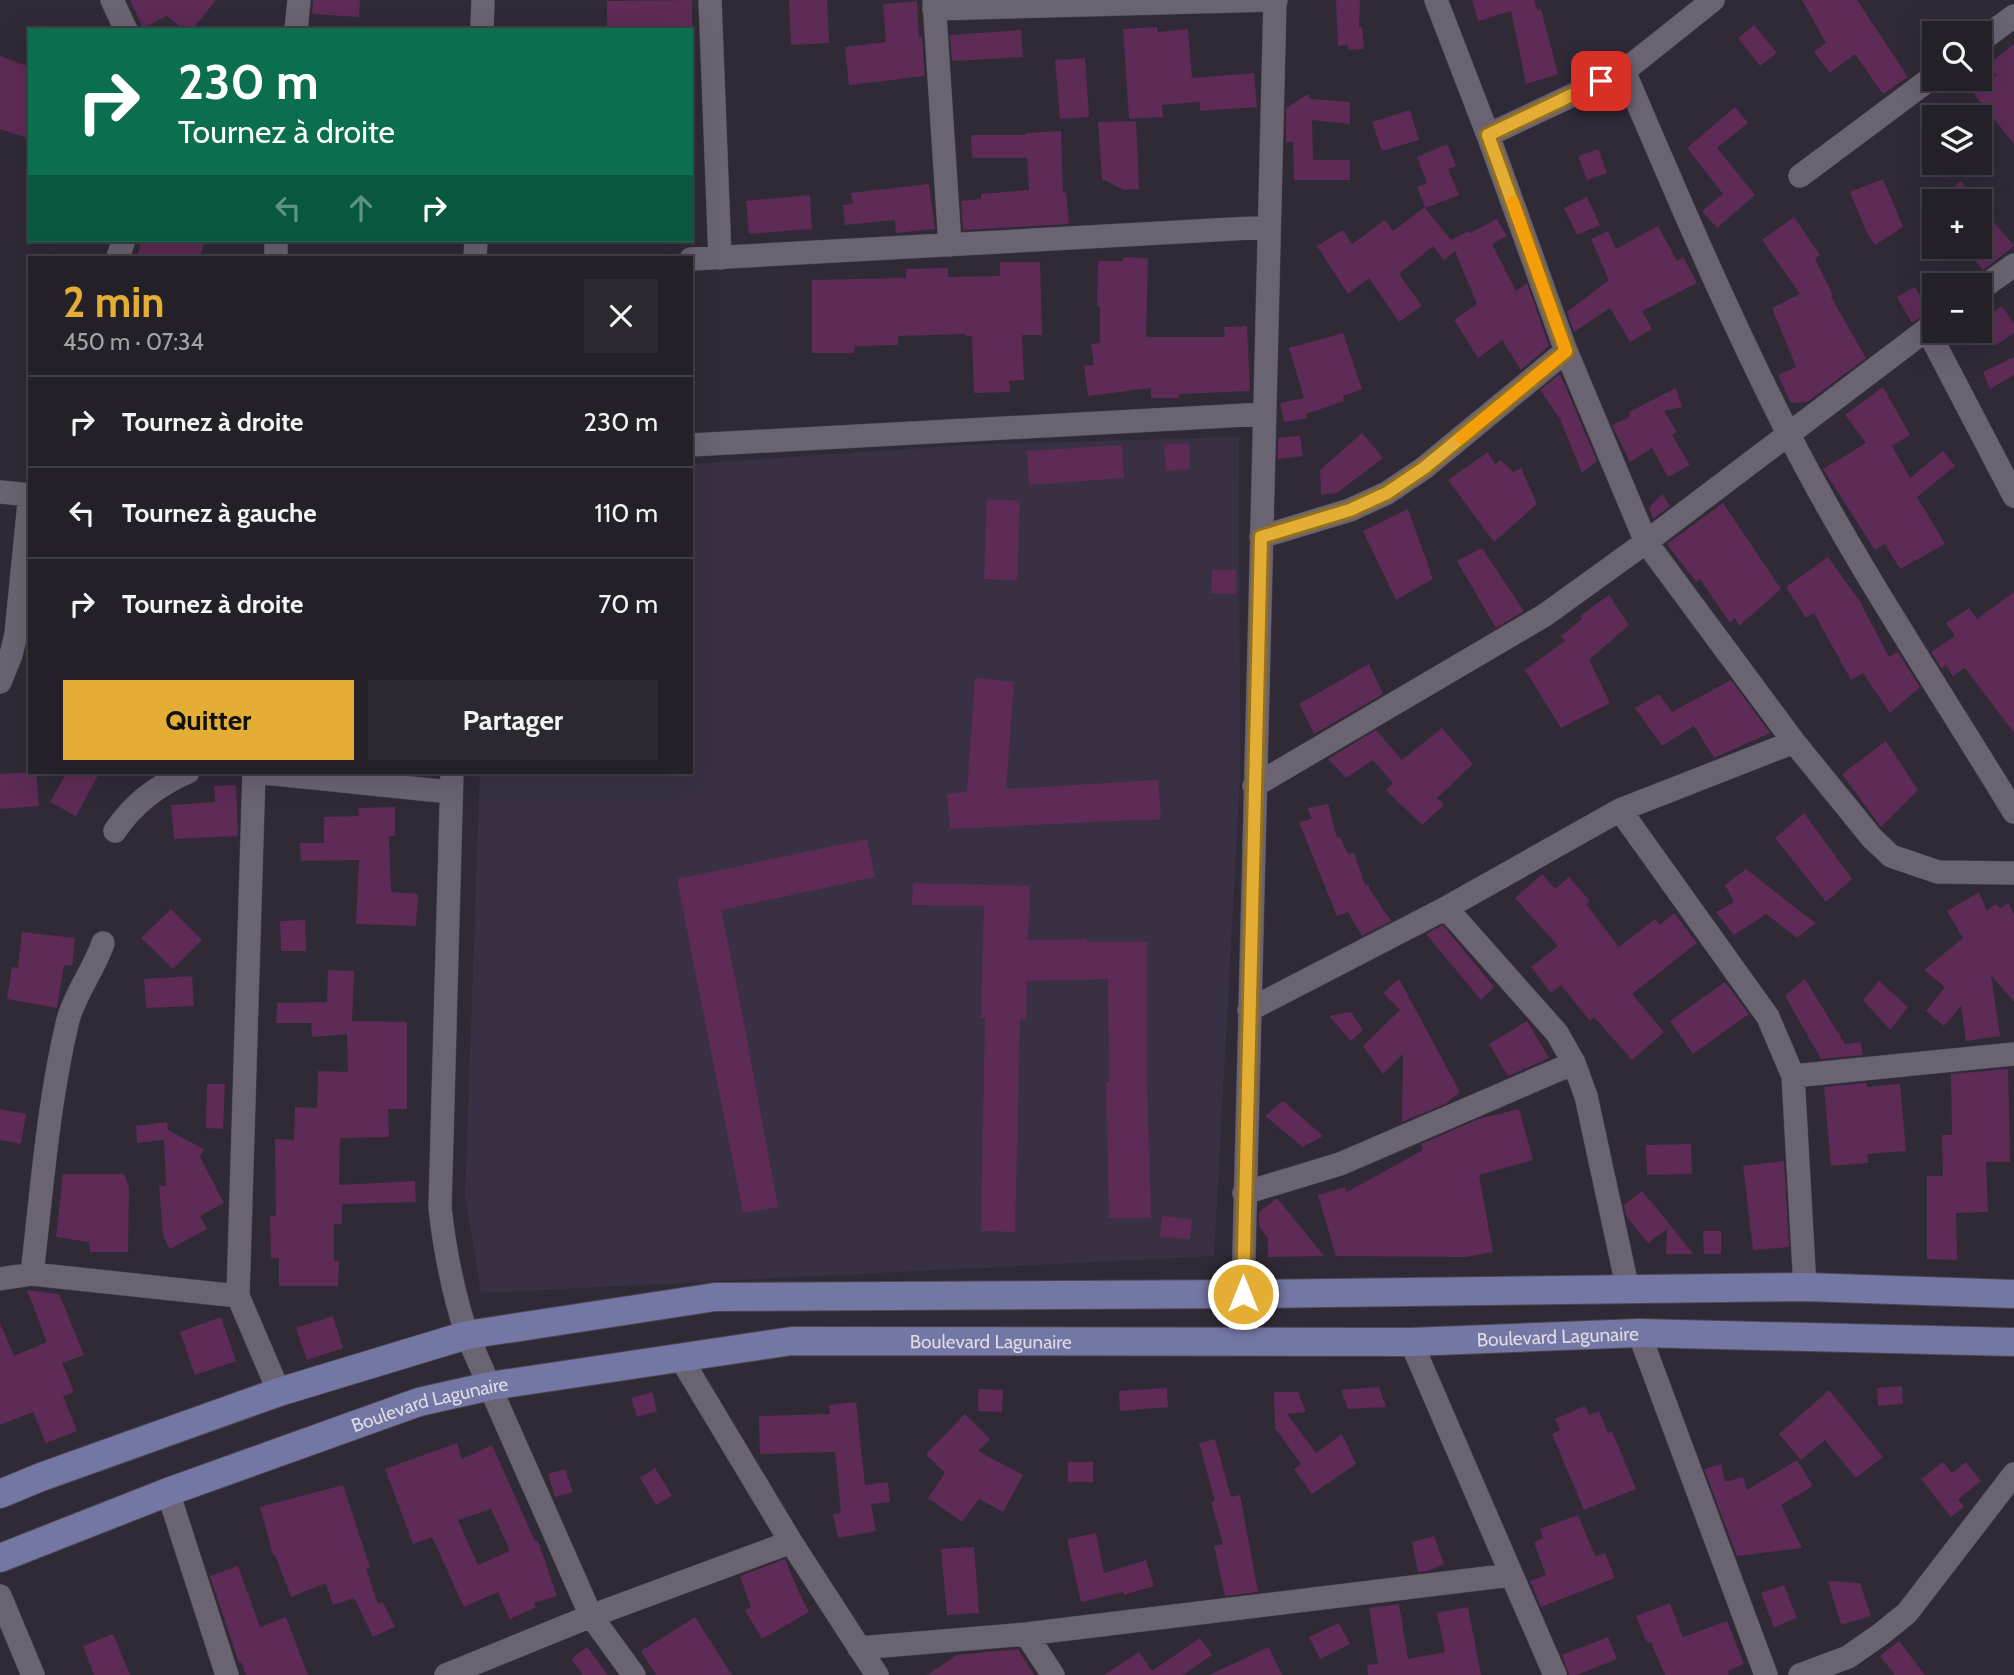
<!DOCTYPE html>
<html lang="fr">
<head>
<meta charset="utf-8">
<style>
  body { margin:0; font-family:Cabin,sans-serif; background:#2b2830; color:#f1f3f6; height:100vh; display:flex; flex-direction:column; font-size:26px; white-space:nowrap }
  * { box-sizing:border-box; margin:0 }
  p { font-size:23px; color:#a3a3a8 }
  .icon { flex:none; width:38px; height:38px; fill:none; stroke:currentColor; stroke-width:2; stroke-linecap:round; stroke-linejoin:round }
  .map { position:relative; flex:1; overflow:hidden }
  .sheet { position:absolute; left:28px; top:256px; width:665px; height:518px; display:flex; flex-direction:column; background:#232028; border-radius:0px; box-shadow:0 7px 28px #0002,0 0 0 2px #403e45 }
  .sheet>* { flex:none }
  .guide { position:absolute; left:28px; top:28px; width:665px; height:214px; border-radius:0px; box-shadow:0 7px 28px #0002,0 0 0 2px #403e45; background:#0b6e4f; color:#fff; overflow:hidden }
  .controls { position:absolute; left:1922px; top:21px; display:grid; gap:14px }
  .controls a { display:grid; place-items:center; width:70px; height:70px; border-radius:0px; background:#232028; box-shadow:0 7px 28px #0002,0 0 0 2px #403e45; font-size:35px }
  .pin { position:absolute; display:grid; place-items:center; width:60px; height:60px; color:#fff; margin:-30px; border-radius:14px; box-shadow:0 4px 10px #0006 }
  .me { position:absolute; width:77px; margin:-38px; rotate:0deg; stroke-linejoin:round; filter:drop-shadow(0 0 5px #0008) }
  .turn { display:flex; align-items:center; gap:24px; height:147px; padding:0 35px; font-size:32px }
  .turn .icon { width:91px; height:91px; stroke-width:2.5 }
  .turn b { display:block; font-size:49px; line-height:60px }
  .lanes { display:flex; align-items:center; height:66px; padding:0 35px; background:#0003; justify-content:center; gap:35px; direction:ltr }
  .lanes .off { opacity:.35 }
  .round { display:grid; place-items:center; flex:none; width:74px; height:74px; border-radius:0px; background:#2b2830 }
  .headline { display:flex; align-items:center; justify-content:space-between; height:119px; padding:0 35px }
  h1 { font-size:42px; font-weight:700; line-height:52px; color:#e4ae35 }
  .primary-button { display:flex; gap:14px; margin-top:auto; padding:14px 35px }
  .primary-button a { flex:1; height:80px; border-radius:0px; background:#e4ae35; color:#111; font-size:28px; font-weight:700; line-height:80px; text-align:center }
  .primary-button a+a { background:#2b2830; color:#f1f3f6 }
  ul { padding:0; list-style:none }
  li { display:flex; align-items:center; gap:21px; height:91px; padding:0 35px; border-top:2px solid #403e45 }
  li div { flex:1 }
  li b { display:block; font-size:26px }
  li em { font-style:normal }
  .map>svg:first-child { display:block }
  .built { fill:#393143 }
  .building { fill:#5d2b56; fill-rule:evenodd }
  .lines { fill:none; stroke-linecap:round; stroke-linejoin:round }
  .minor-casing { stroke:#4b4751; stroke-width:24 }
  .major-casing { stroke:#4b4751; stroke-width:30 }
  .minor { stroke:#6a6371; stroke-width:23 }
  .major { stroke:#7476a3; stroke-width:28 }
  .route-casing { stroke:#947122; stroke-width:18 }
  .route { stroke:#e4ae35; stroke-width:12 }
  .slow { stroke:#f59e0b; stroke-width:12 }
  .labels { text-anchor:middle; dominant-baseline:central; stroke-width:5; stroke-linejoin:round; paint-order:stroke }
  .street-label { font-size:19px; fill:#dfdce4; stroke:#2f2a36 }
</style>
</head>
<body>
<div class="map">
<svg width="2014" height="1675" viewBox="0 0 2014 1675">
  <rect width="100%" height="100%" fill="#2f2a36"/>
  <path class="built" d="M1239,437L1240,778L1214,1256L481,1293L465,1196L480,772H691V464L966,445Z"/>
  <path class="building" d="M130,0H216L192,30H184L167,16L143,28Z
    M313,0H360L359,17L312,14Z
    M692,0V27L607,29V1Z
    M789,0H827L829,43L791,45Z
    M1336,0H1360L1359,27H1362L1364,49L1349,50L1348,45L1338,46Z
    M1472,0H1534L1538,11L1541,9L1558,74L1526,84L1511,11L1478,21Z
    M1802,0H1857L1908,77L1883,94L1855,54L1830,73L1814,52L1826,43Z
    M917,1L919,37H922L925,76L849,85L845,47L886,42L883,4Z
    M1754,25L1777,53L1760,66L1738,38Z
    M1157,27V32L1188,29L1192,78L1254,73L1257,107L1200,111V102L1162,105L1163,117L1129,119L1123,29Z
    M1021,30L1023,57L952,61L950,35Z
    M2014,44V144L1969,88L1982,78L1997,76L1988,65Z
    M0,56L30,67V139L0,129Z
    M1085,58L1089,117L1060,119L1055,60Z
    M1308,94L1311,99L1350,102V124L1312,120L1313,160H1350V180H1294L1293,142H1286V108Z
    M1735,107L1748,123L1717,148L1755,195L1717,228L1702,211L1723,194L1687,148Z
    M1410,110L1419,140L1382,151L1372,122Z
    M1136,121L1139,189L1124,190L1102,179L1098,122Z
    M1061,131L1063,193L1066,192L1069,224L963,230L961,201L981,199V194L1029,190L1027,158H972L971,135H1026V133Z
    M1447,144L1456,166L1448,169L1459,195L1425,208L1451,240L1469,231L1470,233L1497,219L1507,236L1492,244L1516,291L1527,283L1549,346L1521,370L1502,340L1478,358L1454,320L1477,304L1455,251L1444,260L1433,246L1399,274L1422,306L1399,322L1369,278L1348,294L1317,246L1343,230L1352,244L1385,220L1393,231L1425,207L1417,187L1427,183L1417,157Z
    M1598,149L1607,173L1587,180L1578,156Z
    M1883,179L1903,227L1875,245L1867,233L1850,192Z
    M1961,181L1977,201H1936Z
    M929,184L935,229L896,233L895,220L845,225L843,205L853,204L851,193Z
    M810,195L812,229L749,234L746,201Z
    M1587,197L1600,225L1577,235L1564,208Z
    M1979,204L2014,246L1983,270L1964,247H1979Z
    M1794,217L1820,255L1815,259L1833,295L1831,297L1866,358L1807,402L1791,403L1778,375L1796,367L1772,308L1800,294L1762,240Z
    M1658,226L1677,261L1683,257L1697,283L1642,311L1652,329L1630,342L1610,308L1574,332L1567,312L1609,280L1591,239L1608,231L1616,249Z
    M142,240H205L200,257H137Z
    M1123,257L1148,258L1146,337H1225L1224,327L1247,326L1250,391L1179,394V398H1151V388L1088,396L1084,366L1094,365L1091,344L1100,343V306H1097L1098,261H1123Z
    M1000,262H1040L1042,335H1022L1024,380L1009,381L1010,392L974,393L972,336H965V334L898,336V345L855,346L854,353H812V280L906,278V269L948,268V277L1000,276Z
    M1915,287L1929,311L1912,323L1897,297Z
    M2002,306L2014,324V333L1994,346L1979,325V321Z
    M1343,333L1362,389L1343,396L1344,401L1306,414L1307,418L1284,422L1280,403L1304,398L1289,348Z
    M2014,357V375L1990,389L1983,372Z
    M1560,374L1597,461L1582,473L1560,419L1540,390Z
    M1883,387L1910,435L1892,446L1910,478L1943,451L1955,466L1917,497L1945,544L1900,569L1885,544L1875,550L1823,469L1866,443L1845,415Z
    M1676,388L1682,407L1664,411L1677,432L1672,435L1690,465L1668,477L1652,448L1630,462L1612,425L1632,416L1630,417L1629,412Z
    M1362,433L1383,458L1337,493L1321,495L1320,470Z
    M1300,436L1303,456L1278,459V438Z
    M1189,443L1190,469L1166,471L1164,445Z
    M1122,445L1124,478L1029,485L1027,451Z
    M1488,452L1495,464L1501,460L1513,472L1521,468L1537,504L1494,542L1448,480Z
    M1662,494L1670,506L1653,519L1649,508Z
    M987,499L1020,501L1017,580L984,579Z
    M1723,503L1781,589L1739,626L1735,618L1730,623L1700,579L1696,582L1667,544Z
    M1408,509L1433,579L1396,600L1363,531Z
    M1482,548L1524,611L1496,628L1457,561Z
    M1828,557L1859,600L1889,657L1898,652L1920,687L1890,713L1863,673L1851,680L1814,613L1806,618L1786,587Z
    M1212,570H1236V594L1211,593Z
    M2014,592V733L1965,668L1953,676L1946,665L1942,669L1931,652L1955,636L1946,623L1969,608L1977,619Z
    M1609,595L1629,625L1589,660L1610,703L1561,728L1525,670L1565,641L1561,636L1582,619L1580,616Z
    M1369,664L1383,694L1314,734L1299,704Z
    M975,678L1014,682L1006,789L1158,780L1161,819L950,829L947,794L967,792Z
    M1731,680L1770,733L1714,758L1694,726L1662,746L1635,708L1659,694L1672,712Z
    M1442,728L1473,764L1437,798L1444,805L1422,825L1386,790L1393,783L1373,760L1346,778L1328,759L1376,730L1402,760Z
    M1886,741L1918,790L1881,827L1842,774Z
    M36,772L39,806L0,809V774Z
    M67,772H100L76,816L50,802Z
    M236,785L238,836L174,839L171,805L215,802L214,786Z
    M1328,804L1337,838L1340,837L1348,854L1354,853L1365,885H1369L1370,890L1391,921L1362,936L1348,912L1337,916L1299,822L1312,819L1307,808Z
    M395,807V836H389L391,892L418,894L416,926L356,924L359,860L301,861L300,843H324V817L359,816L358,808Z
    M1804,813L1852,879L1826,902L1775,838Z
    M867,839L875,877L721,910L740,1002L778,1207L743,1213L677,879Z
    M1746,869L1801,912L1816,923L1797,938L1766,914L1734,935L1716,912L1734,902L1725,885Z
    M1542,874L1555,889L1569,877L1590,901L1586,904L1619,947L1655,919L1660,925L1674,913L1697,943L1632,994L1664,1032L1632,1060L1594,1017L1590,1021L1561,985L1551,993L1531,967L1558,946L1515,898Z
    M913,883L1030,886L1028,940L1087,939V942H1147V1081L1151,1218H1109L1106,1082H1109L1108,979L1027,981L1026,1020L1020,1019L1015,1232L981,1231L985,1018H981L984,906L912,905Z
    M1979,892L1987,911L1995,904L2000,908L2009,903L2014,915V1002L1991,975L2000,1036L1966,1041L1961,1006L1944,1026L1926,1011L1945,987L1924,970L1963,938L1947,911Z
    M171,909L202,940L173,969L141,938Z
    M305,920L306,951H281L280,921Z
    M1443,925L1494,987L1481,1000L1426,934Z
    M22,932L75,938L72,966L64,965L57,1008L7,999L12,967L18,968Z
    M328,970L354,971L352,1021L407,1022V1109H388L389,1137L340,1138L339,1185L415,1181L416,1202L342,1204V1224H334V1261H339L338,1286H279V1258H271L270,1216H276L275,1139L294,1140L295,1107L317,1108L318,1071L348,1072L347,1034L312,1037L311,1023H276L277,1003L327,1002Z
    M192,976L194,1006L146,1008L144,979Z
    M1399,979L1460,1092L1445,1104L1402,1122L1403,1054L1383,1074L1363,1046L1400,1010L1383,993Z
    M1805,979L1845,1044L1861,1042L1863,1055L1821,1059L1785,996Z
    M1879,981L1908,1007L1890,1030L1863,1000Z
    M1725,982L1749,1014L1693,1054L1670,1021Z
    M1351,1012L1363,1030L1351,1041L1329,1016Z
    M1527,1021L1549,1058L1508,1076L1489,1044Z
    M2008,1069L2010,1162H1986L1988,1212L1956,1213L1957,1260L1927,1259V1176H1943L1942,1135H1952L1951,1074Z
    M1866,1083L1867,1087L1900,1084L1906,1151L1867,1154L1868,1163L1831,1166L1824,1087Z
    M207,1084H225L223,1129L206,1128Z
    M1283,1101L1323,1136L1303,1147L1265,1116Z
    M0,1109L26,1114L21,1144L0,1140Z
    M1519,1109L1533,1160L1479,1175L1493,1252L1466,1257L1336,1256L1318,1195L1345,1187L1347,1192L1423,1150L1421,1144L1479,1119Z
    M167,1122L168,1130L204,1149L200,1157L224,1203L200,1216L207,1229L170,1249L163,1236L159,1186H166L164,1140L137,1143L136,1126Z
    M1691,1144L1692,1174L1647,1175L1646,1145Z
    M1784,1161L1789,1247L1753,1250L1743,1166Z
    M63,1174H124L129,1187L128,1252H90L89,1242L56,1237Z
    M1642,1191L1667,1221L1693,1254H1666L1667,1229L1648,1243L1626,1216L1624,1205Z
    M1277,1198L1324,1256L1268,1257V1238L1259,1226V1212Z
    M1162,1216L1192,1219L1190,1239L1160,1237Z
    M1703,1231H1721V1254H1704Z
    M27,1290L59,1294L84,1355L62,1363L74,1392L63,1396L77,1431L46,1443L33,1412L0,1425V1323L14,1356L47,1342Z
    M333,1316L343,1348L307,1360L296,1328Z
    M221,1317L236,1361L195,1375L180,1332Z
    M1902,1386L1903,1404L1878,1406L1877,1388Z
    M1379,1387L1386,1407L1348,1409L1341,1390Z
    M1167,1388L1168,1407L1120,1411L1119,1391Z
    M978,1389L1003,1390L1002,1412L978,1411Z
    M1829,1390L1883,1457L1856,1478L1825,1440L1801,1460L1779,1434Z
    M652,1392L657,1411L637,1417L631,1398Z
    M1274,1392H1298L1306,1412L1287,1414L1316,1453L1342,1434L1356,1464L1312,1494L1294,1469L1301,1464L1275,1428Z
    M856,1402L865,1485L888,1482L890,1502L871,1504L876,1531L838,1538L833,1514L841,1513L835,1452L760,1454L759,1416L830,1414L829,1405Z
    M1585,1406L1589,1415L1599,1411L1608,1433L1612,1431L1636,1489L1584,1510L1552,1434L1560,1430L1555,1419Z
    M965,1414L990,1439L978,1451L1023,1475L1003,1512L979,1499L962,1522L928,1498L945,1473L926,1454Z
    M1215,1439L1231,1497L1240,1495L1258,1592L1225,1596L1214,1546L1223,1544L1211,1502L1215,1501L1199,1443Z
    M457,1443L462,1459L492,1445L535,1541H538L557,1596L534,1603L536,1607L510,1619L498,1592L464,1607L432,1537L413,1544L385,1469ZM491,1509L510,1551L478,1565L458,1520Z
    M1797,1460L1813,1486L1781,1505L1802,1548L1737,1556L1704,1469L1721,1464L1725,1482L1743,1477L1747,1490Z
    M1068,1462H1093V1482H1068Z
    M1943,1462L1952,1473L1966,1462L1981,1481L1958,1499L1964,1507L1951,1517L1921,1479Z
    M655,1468L672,1496L656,1505L640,1478Z
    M565,1469L573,1492L555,1497L548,1474Z
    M343,1485L370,1567L366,1569L378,1604L383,1602L395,1627L373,1637L354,1598L333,1605L326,1583L291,1597L275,1555H273L260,1507Z
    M1578,1515L1595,1556L1605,1553L1615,1578L1541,1607L1530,1581L1546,1575L1534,1542L1543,1538L1540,1529Z
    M1096,1533L1104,1573L1146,1560L1154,1586L1124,1595L1123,1592L1081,1602L1067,1539Z
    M1434,1536L1444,1564L1428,1571L1418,1572L1412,1542Z
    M974,1547L979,1613L947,1615L941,1549Z
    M785,1559L800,1595L809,1612L762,1639L745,1610L751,1607L740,1576Z
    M238,1566L260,1627L286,1617L308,1675H246L241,1662L239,1663L210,1576Z
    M1828,1581L1860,1583L1871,1616L1841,1625Z
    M1784,1585L1797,1618L1774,1627L1761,1593Z
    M1670,1603L1683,1637L1727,1621L1744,1664L1727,1671L1729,1675H1665L1651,1642L1647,1643L1636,1616Z
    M1399,1604L1408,1659L1445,1652L1437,1613L1468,1607L1481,1675H1368L1367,1665L1378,1664L1369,1608Z
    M695,1617L732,1675H656L641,1651Z
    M1339,1623L1350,1644L1320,1659L1309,1637Z
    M113,1634L130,1675H94L83,1646Z
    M1608,1637L1617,1659L1577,1675H1569L1562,1655Z
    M1200,1638L1212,1655L1183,1675H1104L1139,1652L1152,1671Z
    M1899,1641L1925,1675H1895L1880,1656Z
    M587,1647L608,1675H583L571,1659Z
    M1269,1647L1282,1675H1209Z
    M1018,1649L1034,1675H927L957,1655Z"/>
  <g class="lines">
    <defs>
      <path id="minor" d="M112,0L126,30
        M710,0L720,258
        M934,0L950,245
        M1436,0L1488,135L1566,351L1646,542L1794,742L1872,838L1891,856L1938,872L2014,873
        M934,9L1276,0
        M296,30L299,0
        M482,30L483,0
        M1979,42L2014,16
        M1624,71C1676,193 1728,315 1788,433C1855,564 1938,687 2014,812
        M1488,135L1624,71L1713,0
        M1800,176L1934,76
        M118,257L124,240
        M276,257V240
        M475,257L476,240
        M691,259L1269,227
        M1979,290L2014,265
        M1927,329L2014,496
        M691,445L1264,414
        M0,492L30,495
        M1261,537L1350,510L1387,493L1424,468L1566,351
        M0,682L11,655L16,634L30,493
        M254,772L238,1296L279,1392
        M254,772L450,792
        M452,772L440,1208C445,1252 453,1293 467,1335L591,1616L634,1675
        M1254,786L1545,615L1646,542L1934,324
        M1620,810L1768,1017L1793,1076L1805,1287
        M115,831C133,804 158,785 188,772
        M1446,908L1557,1033L1574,1063L1586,1096L1628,1290
        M1249,1010L1446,908L1620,810L1794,742
        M1793,1076L2014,1054
        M1244,1193L1340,1164L1574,1063
        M32,1274C42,1189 48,1103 68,1020C75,993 94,970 103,943
        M0,1279L32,1274L238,1296
        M1243,1294L1275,0
        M1639,1333L1766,1675
        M1411,1342L1555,1675
        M680,1357L791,1542L877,1675
        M168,1492L227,1675
        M0,1596L33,1675
        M1026,1634L1053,1675
        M859,1648L1026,1634L1511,1575
        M446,1675L591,1616L791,1542
        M1800,1675L1848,1657L1881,1634L1907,1613L2014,1474"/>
      <g id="major">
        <path d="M0,1494L41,1477L279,1392L467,1335L715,1297L1243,1294L1805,1287L2014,1294"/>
        <path id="s1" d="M0,1558L168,1492L419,1402L490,1386L792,1341L1411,1342L1639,1333L2014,1342"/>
      </g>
    </defs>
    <use href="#minor" class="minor-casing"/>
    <use href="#major" class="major-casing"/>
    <use href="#minor" class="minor"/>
    <use href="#major" class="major"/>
  </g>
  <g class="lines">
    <defs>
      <path id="route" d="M1243,1294L1261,537L1350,510L1387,493L1424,468L1566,351L1488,135L1601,81"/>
    </defs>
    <use href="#route" class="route-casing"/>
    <use href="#route" class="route"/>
    <path class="slow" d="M1461,438L1566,351L1513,202"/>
  </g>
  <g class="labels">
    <g class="street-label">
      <text stroke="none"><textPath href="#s1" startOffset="1591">Boulevard Lagunaire</textPath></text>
      <text stroke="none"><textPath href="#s1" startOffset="1024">Boulevard Lagunaire</textPath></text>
      <text stroke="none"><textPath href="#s1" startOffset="457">Boulevard Lagunaire</textPath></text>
    </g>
  </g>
</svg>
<div class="controls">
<a><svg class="icon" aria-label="search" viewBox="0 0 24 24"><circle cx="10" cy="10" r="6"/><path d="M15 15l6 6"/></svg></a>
<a><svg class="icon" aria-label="layers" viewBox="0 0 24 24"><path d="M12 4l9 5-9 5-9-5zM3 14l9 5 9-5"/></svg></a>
<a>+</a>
<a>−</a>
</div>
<div class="pin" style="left:1601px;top:81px;background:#d93025"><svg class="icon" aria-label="arrive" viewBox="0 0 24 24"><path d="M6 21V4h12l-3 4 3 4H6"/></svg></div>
<svg class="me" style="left:1243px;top:1294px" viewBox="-20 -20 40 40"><circle r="17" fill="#e4ae35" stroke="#fff" stroke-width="3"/><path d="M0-11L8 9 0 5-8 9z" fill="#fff"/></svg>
<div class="guide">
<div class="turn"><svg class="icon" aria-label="right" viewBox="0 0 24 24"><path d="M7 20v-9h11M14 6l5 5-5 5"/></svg><div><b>230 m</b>Tournez à droite</div></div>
<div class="lanes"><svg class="icon off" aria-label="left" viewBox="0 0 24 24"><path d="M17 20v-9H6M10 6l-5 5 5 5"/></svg><svg class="icon off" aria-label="ahead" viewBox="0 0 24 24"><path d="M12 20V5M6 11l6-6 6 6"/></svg><svg class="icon" aria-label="right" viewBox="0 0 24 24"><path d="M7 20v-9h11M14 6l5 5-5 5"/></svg></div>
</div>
<section class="sheet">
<div class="headline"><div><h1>2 min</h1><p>450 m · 07:34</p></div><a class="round"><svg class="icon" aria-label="close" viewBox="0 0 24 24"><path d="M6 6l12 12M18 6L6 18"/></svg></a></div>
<ul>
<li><svg class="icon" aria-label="right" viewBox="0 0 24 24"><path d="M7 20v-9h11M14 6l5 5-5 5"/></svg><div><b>Tournez à droite</b></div><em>230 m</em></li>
<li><svg class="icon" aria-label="left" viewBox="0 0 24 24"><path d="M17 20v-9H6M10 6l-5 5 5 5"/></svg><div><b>Tournez à gauche</b></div><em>110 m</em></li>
<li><svg class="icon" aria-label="right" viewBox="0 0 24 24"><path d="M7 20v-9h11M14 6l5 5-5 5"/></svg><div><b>Tournez à droite</b></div><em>70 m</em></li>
</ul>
<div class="primary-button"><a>Quitter</a><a>Partager</a></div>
</section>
</div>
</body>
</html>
